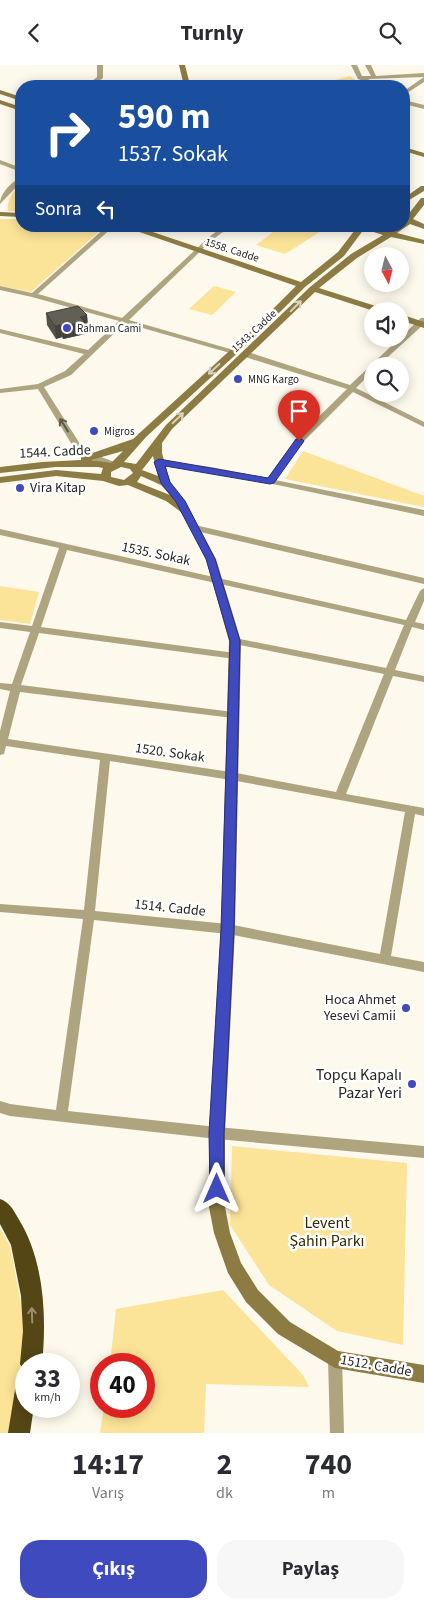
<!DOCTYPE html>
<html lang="tr">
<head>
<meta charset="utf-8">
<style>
  body { margin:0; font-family:"Source Sans 3",sans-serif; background:#f7f7f7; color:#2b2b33; height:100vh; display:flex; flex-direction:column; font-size:19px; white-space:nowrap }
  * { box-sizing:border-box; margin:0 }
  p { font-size:16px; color:#7c7c81 }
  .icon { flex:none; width:28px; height:28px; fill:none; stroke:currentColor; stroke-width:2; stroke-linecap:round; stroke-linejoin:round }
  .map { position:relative; height:1368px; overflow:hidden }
  .sheet { display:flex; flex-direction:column; background:#fff; flex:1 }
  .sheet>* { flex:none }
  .hud { position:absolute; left:15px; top:15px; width:395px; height:152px; border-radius:20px; box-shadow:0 2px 12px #0003; background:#1a4fa0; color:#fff; overflow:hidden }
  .needle { width:32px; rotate:173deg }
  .buttons { position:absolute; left:364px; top:182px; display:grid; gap:10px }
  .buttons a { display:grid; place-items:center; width:45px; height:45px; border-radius:50%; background:#fff; box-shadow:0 2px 12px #0003; font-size:25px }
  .speed { position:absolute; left:15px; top:1288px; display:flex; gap:10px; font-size:25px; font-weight:700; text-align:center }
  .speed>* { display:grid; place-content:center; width:65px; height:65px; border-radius:50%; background:#fff; box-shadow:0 2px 12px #0003; line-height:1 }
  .speed small { font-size:12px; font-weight:400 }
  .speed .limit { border:8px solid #d22; background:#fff; color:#111 }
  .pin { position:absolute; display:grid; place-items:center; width:42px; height:42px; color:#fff; margin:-51px -21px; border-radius:50% 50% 50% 0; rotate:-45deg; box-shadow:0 0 5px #0007 }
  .pin .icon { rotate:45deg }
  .me { position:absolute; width:55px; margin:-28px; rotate:0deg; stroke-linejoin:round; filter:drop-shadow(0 0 4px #0008) }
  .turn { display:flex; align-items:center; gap:18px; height:105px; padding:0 20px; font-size:22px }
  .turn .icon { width:65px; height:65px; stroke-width:2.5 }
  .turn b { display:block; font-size:35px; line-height:42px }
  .then { display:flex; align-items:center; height:48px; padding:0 20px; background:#0003; gap:10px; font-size:19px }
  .eta { display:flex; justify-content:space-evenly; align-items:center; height:85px; text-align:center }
  .eta b { font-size:30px; font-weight:700; line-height:35px }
  .cta { display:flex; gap:10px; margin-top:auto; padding:10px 20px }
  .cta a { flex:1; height:58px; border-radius:20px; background:#3f4abe; color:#fff; font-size:20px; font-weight:700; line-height:58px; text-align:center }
  .cta a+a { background:#f7f7f7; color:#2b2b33 }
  header { display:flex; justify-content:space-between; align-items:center; height:65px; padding:0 20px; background:#fff; font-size:22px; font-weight:700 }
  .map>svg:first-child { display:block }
  .green { fill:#fbe398 }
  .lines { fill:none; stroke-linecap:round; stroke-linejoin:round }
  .street { fill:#afa480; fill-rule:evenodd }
  .secondary { fill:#8c7b43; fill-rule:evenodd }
  .highway { fill:#544615; fill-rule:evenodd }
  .wall { fill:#545248 }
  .shaded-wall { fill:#45423b }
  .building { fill:#625f54; stroke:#45423b }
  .oneway { stroke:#d7d1bd }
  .oneway2 { stroke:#5d5847 }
  .oneway3 { stroke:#989073 }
  .route { fill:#3f4abe; stroke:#29307c }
  .poi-dot { fill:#3f4abe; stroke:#fff; stroke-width:2 }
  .labels { text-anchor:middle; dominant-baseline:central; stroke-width:5; stroke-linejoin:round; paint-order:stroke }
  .far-street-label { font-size:11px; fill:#272621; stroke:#fff }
  .far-poi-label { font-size:11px; fill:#272621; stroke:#fff; text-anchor:start }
  .street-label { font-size:14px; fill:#272621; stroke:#fff }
  .poi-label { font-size:14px; fill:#272621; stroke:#fff; text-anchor:start }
  .near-poi-label { font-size:16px; fill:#272621; stroke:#fff; text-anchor:end }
  .near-park-label { font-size:16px; fill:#352a01; stroke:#fff }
</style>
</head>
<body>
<header><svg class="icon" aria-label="back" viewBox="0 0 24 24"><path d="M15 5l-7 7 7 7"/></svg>Turnly<svg class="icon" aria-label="search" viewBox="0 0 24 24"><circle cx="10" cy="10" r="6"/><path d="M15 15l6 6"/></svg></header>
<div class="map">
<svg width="424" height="1368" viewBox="0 0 424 1368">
  <rect width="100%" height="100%" fill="#fdf9ec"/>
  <path class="green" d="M350,11L360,18L342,21H283L318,20Z
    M21,119V146H8C6,135 14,126 21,119Z
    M0,154H21V161L104,162L31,227L0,221Z
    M281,161H329L285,189L256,180Z
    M214,221L236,227L212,250L189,244Z
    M303,386L424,431V442L285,414Z
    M0,521L39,527L30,559L0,555Z
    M232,1081L407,1098L403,1280L337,1266L269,1220L230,1160Z
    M0,1163L10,1181L25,1259L20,1344L15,1368H0Z
    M223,1225L303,1310L309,1322L206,1319L204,1368H100L104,1341H144V1299H110L116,1244Z"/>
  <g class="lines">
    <path class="street" d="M97,0H103V13L92,21H86L97,12Z
      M351,0H357L362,11H371L365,0H371L376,11L424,8V12L368,14L384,21H377L358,14Z
      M424,12V17L404,30V26Z
      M404,35L424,40V44L404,39Z
      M0,95L21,103V107L0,99Z
      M21,112V117L0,139C0,128 12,117 21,112Z
      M107,161H114L38,229L122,253L208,173L223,161H231L212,175L129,255L237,286L233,288H230L125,258L71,310L44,322L80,379L96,390L117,398V402H114L90,394L74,383L38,324L0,328V324L38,319L65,306L84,289L0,268V264L88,285L119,256L32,232L0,225V221L32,228Z
      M421,253H424V259L378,301H372V307L356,323L424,357V362L353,327L302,378L275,415L424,445V451L211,406L159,399L155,397L159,395L211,402L268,413L296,374L347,324L242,291V287H248L350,320Z
      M195,460L424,513V519L192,465V461Z
      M0,464L406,555L420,526L424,523V536L415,557L424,559V565L412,562L395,605L424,611V617L393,611L346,729L424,743V751L415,749L391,891L424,897V907L228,869L94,855L68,1046L217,1062L424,1081V1093L217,1074L10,1051L0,1048V1036L10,1039L56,1045L83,854L0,847V839L84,845L100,695L6,681L4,689L0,690V666L10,626L0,624V618L12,619L30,567L0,563V557L32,561L59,483L0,470ZM67,485L404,560L386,603L235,573L230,576L235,579L384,609L336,727L231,707L8,674L20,627L233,653L238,650L233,647L21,620L39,568L235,594L240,591L235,588L41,562ZM110,696L231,715L405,747L380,889L228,859L95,846Z
      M335,1287L340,1289L342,1294L344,1368H330L328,1294L330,1289Z"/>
    <path class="secondary" d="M179,0H185L189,16L193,21H186L183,17Z
      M0,25L21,32V36L0,29Z
      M0,35L21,42V46L0,39Z
      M404,82L424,88V92L404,86Z
      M421,121H424V126L404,138V133Z
      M421,133H424V140L413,154L424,159V164L410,159L397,168L424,175V179L391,172L357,193L319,223L385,244L386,246H374L315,227L172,364L162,378V388L170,417L185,436L216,494L241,576L235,864L225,1068V1142L230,1168L241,1198L258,1225L290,1257L338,1286L424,1300V1318L335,1303L278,1269L246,1237L228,1208L214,1168L209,1142V1068L221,864L229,576L206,494L181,447L166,436L128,420L119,421L103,416L56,411L0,418V412L56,405L101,409L103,403L98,402H56L0,408V402L42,397L81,395V392L133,374L250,267L296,221L122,161H135L301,217L338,187L358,161H372L388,166L397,161H404V151H407ZM364,164L383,170L351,189L310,222L166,360L136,399L124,397L146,372L256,271L305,222L344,191ZM123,386L111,398L91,395ZM153,391L158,411L142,405ZM121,402L130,404L133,408L124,415L111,412V407ZM141,411L161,420L170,430L137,417Z
      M0,147L21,148V152L0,151Z
      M400,249L424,257V263L400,255Z"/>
    <path class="highway" d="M0,1134C9,1137 13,1144 18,1153C44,1194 47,1251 42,1299H26V1308L24,1306L20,1299L23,1266L21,1231L11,1180L0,1159Z
      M26,1314V1341H34L30,1368H8L15,1325L18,1317Z"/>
  </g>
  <path class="wall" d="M46,248L87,250L88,262L84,263L85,269L63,274L62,272L56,274L47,260Z"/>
  <path class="shaded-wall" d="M406,58L405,64L404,65V59Z
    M87,250L88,262L84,263L85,269L63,274L62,262L80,252Z
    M61,260L62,272L56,274L55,261Z"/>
  <path class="building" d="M78,241L87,250L80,252L84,256L62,262L61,260L55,261L46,248Z"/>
  <defs><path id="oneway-shaft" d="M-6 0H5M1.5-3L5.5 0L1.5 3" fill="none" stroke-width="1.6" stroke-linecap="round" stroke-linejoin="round" transform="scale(1.25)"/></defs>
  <g class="oneway">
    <use href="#oneway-shaft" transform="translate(296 241) rotate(-45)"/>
    <use href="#oneway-shaft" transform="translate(214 304) rotate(137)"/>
    <use href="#oneway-shaft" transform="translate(178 353) rotate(-44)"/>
  </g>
  <use class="oneway2" href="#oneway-shaft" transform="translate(64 360) rotate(-122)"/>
  <use class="oneway3" href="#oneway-shaft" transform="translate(32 1250) rotate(-92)"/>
  <path class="route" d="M296,374H302L304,376L274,418L270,419L165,401L170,417L185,436L215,494L240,576L234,864L224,1068V1124L222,1128L217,1130L212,1128L210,1124L209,1068L221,864L230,576L206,494L176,437L161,418L154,397L159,394L268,413Z"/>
  <g class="poi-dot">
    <circle cx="67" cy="263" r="5"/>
    <circle cx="238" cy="314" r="5"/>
    <circle cx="94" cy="366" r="5"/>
    <circle cx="20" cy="423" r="5"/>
    <circle cx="406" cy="943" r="5"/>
    <circle cx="412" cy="1019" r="5"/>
  </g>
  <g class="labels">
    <g class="far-street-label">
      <text transform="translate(232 185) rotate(18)">1558. Cadde</text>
      <text transform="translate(254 266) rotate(-43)">1543. Cadde</text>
    </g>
    <g class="far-poi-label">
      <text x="77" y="263">Rahman Cami</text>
      <text x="248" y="314">MNG Kargo</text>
      <text x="104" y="366">Migros</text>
    </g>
    <g class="street-label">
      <text transform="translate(55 387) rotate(-3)">1544. Cadde</text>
      <text transform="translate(156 489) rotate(12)">1535. Sokak</text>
      <text transform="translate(170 688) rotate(8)">1520. Sokak</text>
      <text transform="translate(170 843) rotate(6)">1514. Cadde</text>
      <text transform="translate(376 1301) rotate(10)">1512. Cadde</text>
    </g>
    <g class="poi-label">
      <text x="30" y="423">Vira Kitap</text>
      <text x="396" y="935" text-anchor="end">Hoca Ahmet<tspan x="396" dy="16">Yesevi Camii</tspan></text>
    </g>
    <g class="near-poi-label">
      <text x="402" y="1010">Topçu Kapalı<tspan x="402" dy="18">Pazar Yeri</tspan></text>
    </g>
    <g class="near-park-label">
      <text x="327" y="1158">Levent<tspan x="327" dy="18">Şahin Parkı</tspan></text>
    </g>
  </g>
</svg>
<div class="buttons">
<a><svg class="needle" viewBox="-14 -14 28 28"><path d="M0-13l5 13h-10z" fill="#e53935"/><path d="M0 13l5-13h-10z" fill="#7c7c81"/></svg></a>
<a><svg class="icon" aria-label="sound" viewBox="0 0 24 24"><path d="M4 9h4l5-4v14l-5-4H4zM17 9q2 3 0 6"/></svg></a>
<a><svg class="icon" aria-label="search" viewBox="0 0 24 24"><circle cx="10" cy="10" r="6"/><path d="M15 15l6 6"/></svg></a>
</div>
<div class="speed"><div>33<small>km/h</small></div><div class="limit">40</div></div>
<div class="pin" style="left:299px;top:376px;background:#d93025"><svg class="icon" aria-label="arrive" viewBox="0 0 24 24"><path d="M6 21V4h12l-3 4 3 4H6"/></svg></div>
<svg class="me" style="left:217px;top:1124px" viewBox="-20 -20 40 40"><path d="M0-17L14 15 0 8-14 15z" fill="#3f4abe" stroke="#fff" stroke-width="4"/></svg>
<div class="hud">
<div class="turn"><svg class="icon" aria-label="right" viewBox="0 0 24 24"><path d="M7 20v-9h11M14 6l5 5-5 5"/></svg><div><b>590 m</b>1537. Sokak</div></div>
<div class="then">Sonra<svg class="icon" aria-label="left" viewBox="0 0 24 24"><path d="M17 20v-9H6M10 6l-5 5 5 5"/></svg></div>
</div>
</div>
<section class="sheet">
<div class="eta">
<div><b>14:17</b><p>Varış</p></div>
<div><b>2</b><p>dk</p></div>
<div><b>740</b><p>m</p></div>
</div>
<div class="cta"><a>Çıkış</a><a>Paylaş</a></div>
</section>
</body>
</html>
